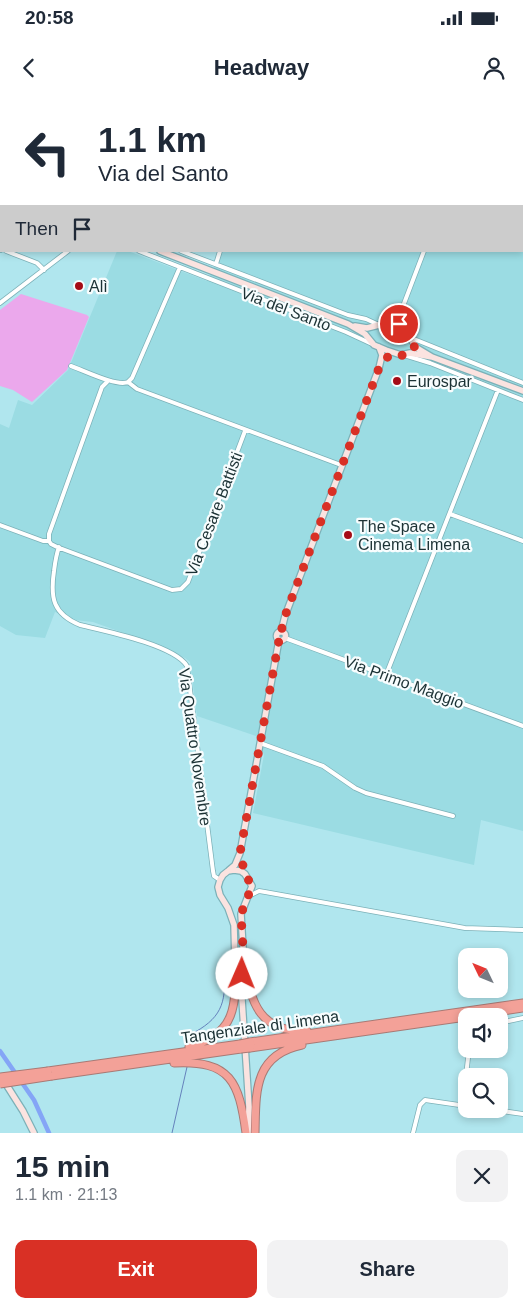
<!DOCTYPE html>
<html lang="en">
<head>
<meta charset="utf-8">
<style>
  body { margin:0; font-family:Arial,sans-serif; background:#f2f2f3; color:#1f2937; height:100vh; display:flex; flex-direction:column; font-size:19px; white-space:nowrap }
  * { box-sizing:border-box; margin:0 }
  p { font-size:16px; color:#747a83 }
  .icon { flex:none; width:28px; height:28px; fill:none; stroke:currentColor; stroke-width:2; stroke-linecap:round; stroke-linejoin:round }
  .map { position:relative; height:1033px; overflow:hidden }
  .drawer { display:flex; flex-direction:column; background:#fff; flex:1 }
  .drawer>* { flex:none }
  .banner { position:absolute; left:0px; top:0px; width:524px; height:152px; box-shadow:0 2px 8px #0003; background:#fff; color:#1f2937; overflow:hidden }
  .needle { width:32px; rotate:313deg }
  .buttons { position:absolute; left:458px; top:848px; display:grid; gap:10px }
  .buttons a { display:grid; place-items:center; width:50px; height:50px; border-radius:10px; background:#fff; box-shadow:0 2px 8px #0003; font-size:25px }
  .pin { position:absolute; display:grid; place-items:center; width:42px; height:42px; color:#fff; margin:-21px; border:2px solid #fff; border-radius:50%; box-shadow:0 1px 5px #0007 }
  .me { position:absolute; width:55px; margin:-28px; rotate:1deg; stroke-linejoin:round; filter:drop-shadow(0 0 4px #0008) }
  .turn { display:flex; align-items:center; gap:18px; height:105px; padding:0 15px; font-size:22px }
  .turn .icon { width:65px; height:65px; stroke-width:2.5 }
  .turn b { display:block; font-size:35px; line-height:42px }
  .then { display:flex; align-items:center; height:48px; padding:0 15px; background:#0003; gap:10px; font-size:19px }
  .round { display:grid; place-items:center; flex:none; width:52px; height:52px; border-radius:10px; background:#f2f2f3 }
  .head { display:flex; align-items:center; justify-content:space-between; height:85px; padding:0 15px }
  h1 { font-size:30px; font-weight:800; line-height:38px }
  .cta { display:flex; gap:10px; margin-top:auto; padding:10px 15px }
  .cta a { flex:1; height:58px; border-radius:10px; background:#d93025; color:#fff; font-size:20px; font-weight:800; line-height:58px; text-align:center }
  .cta a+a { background:#f2f2f3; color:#1f2937 }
  .status { display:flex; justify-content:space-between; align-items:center; height:35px; padding:0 25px; background:#fff; direction:ltr }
  .status svg { height:14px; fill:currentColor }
  header { display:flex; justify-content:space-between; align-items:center; height:65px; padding:0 15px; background:#fff; font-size:22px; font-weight:800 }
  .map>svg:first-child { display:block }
  .built { fill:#9bdce3 }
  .green { fill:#eba8ec }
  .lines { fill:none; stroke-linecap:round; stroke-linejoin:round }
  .stream { stroke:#6582bc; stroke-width:1 }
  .canal { stroke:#84a5f6; stroke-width:4.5 }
  .street-casing { stroke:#7cb1b8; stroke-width:5.5 }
  .secondary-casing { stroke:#7cb1b8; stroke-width:8 }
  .highway-casing { stroke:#a87a75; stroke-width:9 }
  .street { stroke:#fff; stroke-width:4 }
  .secondary { stroke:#fbe3e0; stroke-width:5.5 }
  .highway { stroke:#f3a198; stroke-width:7 }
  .highway-bridge-casing { stroke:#a87a75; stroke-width:9; stroke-linecap:butt }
  .highway-bridge { stroke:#f3a198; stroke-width:7 }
  .route { stroke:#d93025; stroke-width:9; stroke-dasharray:0 16.2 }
  .poi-dot { fill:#a50c17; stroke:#f8fdfe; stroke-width:2 }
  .labels { text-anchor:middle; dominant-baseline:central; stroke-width:4.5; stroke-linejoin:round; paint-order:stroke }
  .poi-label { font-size:16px; fill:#1c3235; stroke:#f8fdfe; text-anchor:start }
  .street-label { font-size:16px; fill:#1c3235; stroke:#f8fdfe }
</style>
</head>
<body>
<div class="status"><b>20:58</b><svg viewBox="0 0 49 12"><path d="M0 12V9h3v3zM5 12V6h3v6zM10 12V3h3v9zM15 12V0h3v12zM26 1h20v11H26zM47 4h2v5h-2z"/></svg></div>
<header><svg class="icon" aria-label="back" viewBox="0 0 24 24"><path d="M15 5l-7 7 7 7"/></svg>Headway<svg class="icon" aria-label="person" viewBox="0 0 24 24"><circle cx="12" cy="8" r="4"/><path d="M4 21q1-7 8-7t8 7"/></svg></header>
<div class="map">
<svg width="523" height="1033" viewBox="0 0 523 1033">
  <rect width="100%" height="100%" fill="#b0e6ee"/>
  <path class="built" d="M254,0H474V1H254Z
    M523,80V731L481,720L474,765L253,713L264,655L256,636L197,616L190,562L185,558L157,545L93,522L74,520L55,512L45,538L16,535L0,526V324L9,328L18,300L32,305L68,270L117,151H128L207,181L218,159L220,151H522Z"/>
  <path class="green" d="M21,194L87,215L89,217L67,270L32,302L13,290L0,286V210Z"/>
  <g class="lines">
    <path class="stream" d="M193,939L195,932C224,916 226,899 224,869
      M172,1033L187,967"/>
    <path class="canal" d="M0,951L34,1000L49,1033"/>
    <defs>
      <path id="street" d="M477,0L478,1
        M250,1V0
        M522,75L523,76
        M0,82H1
        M0,98H1
        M0,149L1,150
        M6,151L37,163L44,170
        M139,151L346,232L372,244
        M181,151L348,215L366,219L379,225
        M216,164L220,151
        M0,203L68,151
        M400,214L399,228L401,234
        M386,228L395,222L400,214L424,151
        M409,237L523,283
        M404,255L430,263L523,300
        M71,266C85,271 117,287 128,282
        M128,282L137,289L341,365
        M128,282L132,278L180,167
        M450,414L523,441
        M0,425L43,441H49L51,444L57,447L172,490L181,489L188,482L245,331
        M49,441V434L102,287L107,282
        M59,447C56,455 55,463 54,471C50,498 53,514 80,525C105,531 174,545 187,566L213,771L214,776L220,780
        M285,538L523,626
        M386,575L498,290
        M260,643L323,666L355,688L366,693L453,716
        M249,796L259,791L265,792L465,828L523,830
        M499,923L523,918
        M466,976L469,949
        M464,1005L466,977
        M488,1009L523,1014
        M413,1033L420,1005L425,1000L466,1006"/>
      <path id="secondary" d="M0,90H1
        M160,151L348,224L365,234L374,245L386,250L401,255L410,253L432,257
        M355,226L367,228L379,225L409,237L417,248L432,257L523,291
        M276.5 536a4.5 4.5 0 1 1 9 0a4.5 4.5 0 1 1-9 0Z
        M281,532L285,516L379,268L382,255L379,247
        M229,770L235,765L240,753L279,540
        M241,884L244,864L241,814L252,786L245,774L241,771L234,770L228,771L223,775L220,780L218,787L220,795L228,808L234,825L235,862L241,884L249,1007L248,1033
        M4,981L23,1011L34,1033"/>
      <path id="highway" d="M244,864C252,904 259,932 307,931
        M470,916L523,908
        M250,942L523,903
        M189,947C237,934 236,905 235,862
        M250,948L466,917
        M174,963C231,960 239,982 246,1033
        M48,971L240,944
        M52,976L241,949
        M255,1033C256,993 253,955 302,945"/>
    </defs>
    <use href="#street" class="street-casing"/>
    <use href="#secondary" class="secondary-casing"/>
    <use href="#highway" class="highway-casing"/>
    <use href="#street" class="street"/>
    <use href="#secondary" class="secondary"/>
    <use href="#highway" class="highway"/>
    <defs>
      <path id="highway-bridge" d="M240,944L250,942
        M241,949L250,948
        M0,977L48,971
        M0,984L52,976"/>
    </defs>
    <use href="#highway-bridge" class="highway-bridge-casing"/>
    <use href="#highway-bridge" class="highway-bridge"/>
  </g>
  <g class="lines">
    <path class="route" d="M242,874L244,864L241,814L252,786L245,774L240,753L279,540L277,536L281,532L285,516L379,268L390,254C396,254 401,256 406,255C409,254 411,253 413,250C419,239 405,237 401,232C398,229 399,228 399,224"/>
  </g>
  <g class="poi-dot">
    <circle cx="79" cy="186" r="5"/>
    <circle cx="397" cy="281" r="5"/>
    <circle cx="348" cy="435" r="5"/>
  </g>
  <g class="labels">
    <g class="poi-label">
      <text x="89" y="186">Alì</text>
      <text x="407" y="281">Eurospar</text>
      <text x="358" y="426">The Space<tspan x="358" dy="18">Cinema Limena</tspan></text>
    </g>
    <g class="street-label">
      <text transform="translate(286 209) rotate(21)">Via del Santo</text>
      <text transform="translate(214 414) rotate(-69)">Via Cesare Battisti</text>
      <text transform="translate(404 582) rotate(20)">Via Primo Maggio</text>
      <text transform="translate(195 647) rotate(82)">Via Quattro Novembre</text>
      <text transform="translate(260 927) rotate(-8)">Tangenziale di Limena</text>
    </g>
  </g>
</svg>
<div class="buttons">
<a><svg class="needle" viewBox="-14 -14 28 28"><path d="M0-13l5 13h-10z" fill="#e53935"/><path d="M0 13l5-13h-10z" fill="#747a83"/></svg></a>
<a><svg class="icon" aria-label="sound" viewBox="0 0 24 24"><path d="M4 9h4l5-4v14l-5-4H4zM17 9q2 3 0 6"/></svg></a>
<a><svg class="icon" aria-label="search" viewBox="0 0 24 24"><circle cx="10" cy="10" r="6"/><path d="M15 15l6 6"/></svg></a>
</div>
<div class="pin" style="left:399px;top:224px;background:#d93025"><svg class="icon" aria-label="arrive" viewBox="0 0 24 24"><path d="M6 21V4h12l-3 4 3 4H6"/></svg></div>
<svg class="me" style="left:242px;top:874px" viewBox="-20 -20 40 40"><circle r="19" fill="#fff"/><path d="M0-13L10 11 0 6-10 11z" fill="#d93025"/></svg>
<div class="banner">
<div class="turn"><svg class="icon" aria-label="left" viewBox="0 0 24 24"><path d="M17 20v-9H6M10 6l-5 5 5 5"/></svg><div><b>1.1 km</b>Via del Santo</div></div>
<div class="then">Then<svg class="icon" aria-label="arrive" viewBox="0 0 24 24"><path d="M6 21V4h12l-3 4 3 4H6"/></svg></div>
</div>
</div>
<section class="drawer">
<div class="head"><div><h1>15 min</h1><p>1.1 km · 21:13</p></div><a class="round"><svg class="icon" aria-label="close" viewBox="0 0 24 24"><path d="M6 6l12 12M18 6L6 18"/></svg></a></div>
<div class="cta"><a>Exit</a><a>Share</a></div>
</section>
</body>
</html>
